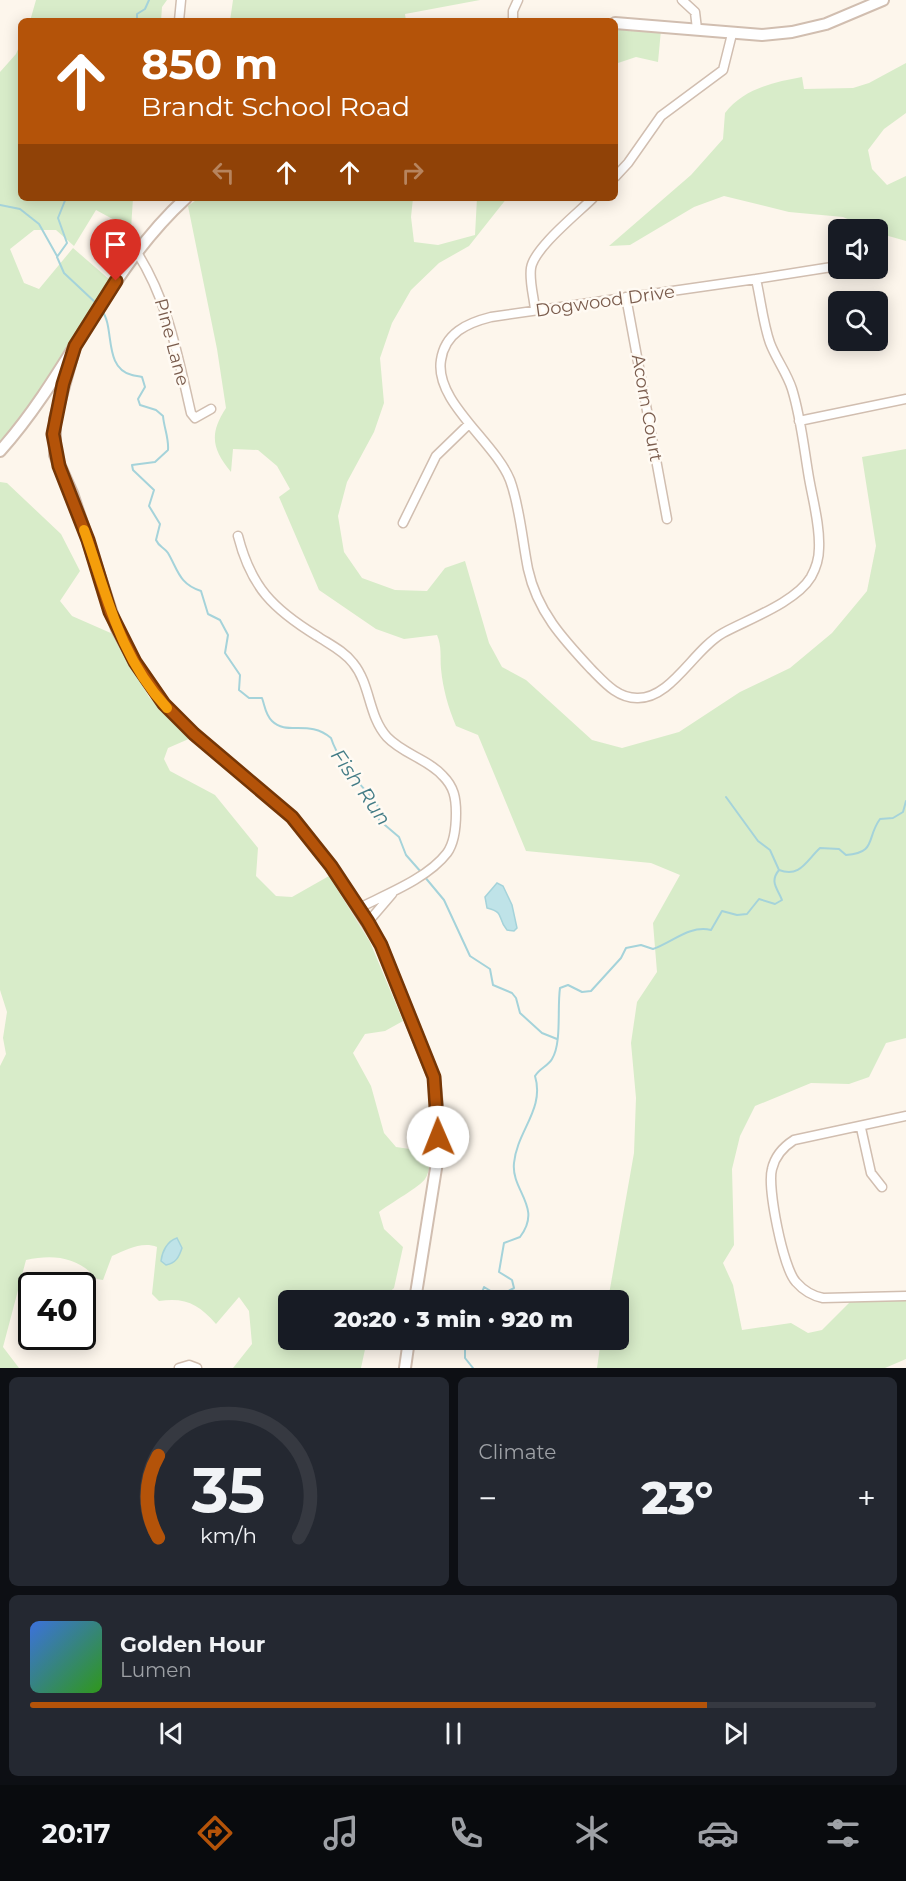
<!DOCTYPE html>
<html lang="en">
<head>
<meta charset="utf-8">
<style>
	body { margin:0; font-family:Montserrat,sans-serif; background:#242831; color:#f1f3f6; height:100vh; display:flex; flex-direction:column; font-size:22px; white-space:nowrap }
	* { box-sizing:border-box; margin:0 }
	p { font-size:20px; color:#9ea1a6 }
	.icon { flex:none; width:33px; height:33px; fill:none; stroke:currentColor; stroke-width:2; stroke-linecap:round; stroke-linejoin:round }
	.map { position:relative; height:1368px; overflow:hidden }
	.panel { display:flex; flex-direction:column; gap:9px; padding:9px; background:#0d0f14; flex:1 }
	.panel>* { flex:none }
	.hud { position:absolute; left:18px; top:18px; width:600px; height:183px; border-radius:9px; box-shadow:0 3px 15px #0003; background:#b45309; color:#fff; overflow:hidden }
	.buttons { position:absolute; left:828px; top:219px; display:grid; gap:12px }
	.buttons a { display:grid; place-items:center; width:60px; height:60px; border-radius:9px; background:#171b24; box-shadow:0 3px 15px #0003; font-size:30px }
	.speed { position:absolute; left:18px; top:1272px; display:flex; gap:12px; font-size:30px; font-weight:700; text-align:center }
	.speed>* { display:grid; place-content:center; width:78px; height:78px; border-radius:50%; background:#171b24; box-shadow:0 3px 15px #0003; line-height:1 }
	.speed .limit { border:3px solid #111; border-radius:9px; background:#fff; color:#111 }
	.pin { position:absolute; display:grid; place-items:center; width:51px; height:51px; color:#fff; margin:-62px -26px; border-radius:50% 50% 50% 0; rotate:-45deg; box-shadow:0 0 6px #0007 }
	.pin .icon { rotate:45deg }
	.me { position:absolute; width:66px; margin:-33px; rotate:359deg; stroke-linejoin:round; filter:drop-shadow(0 0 4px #0008) }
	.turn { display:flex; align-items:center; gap:21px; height:126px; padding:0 24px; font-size:27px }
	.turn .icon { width:78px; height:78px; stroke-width:2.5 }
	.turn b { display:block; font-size:42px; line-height:51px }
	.lanes { display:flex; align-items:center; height:57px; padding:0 24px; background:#0003; justify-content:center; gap:30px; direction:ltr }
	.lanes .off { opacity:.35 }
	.big { font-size:45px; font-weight:800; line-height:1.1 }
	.panel .widget { flex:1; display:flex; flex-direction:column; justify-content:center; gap:9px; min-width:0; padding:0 21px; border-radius:9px; background:#242831 }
	.panel .dial { align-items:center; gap:0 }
	.dial svg { height:156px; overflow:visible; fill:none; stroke:#363941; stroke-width:7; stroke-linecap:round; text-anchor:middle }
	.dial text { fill:#f1f3f6; stroke:none }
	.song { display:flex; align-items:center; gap:18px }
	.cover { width:72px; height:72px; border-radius:9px; background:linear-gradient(135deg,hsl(220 70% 55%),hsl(110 70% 35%)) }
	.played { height:6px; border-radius:3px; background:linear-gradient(90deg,#b45309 80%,#363941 80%) }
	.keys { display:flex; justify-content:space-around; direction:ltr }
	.heat { display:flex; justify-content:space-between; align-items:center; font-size:33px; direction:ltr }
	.panel .tiles { flex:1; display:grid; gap:9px; grid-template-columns:1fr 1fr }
	.widget:last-child { grid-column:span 2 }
	.trip { position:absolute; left:278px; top:1290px; width:351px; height:60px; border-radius:9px; background:#171b24; box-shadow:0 3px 15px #0003; font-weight:800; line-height:60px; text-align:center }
	.dock { display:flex; height:96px; justify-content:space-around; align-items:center; background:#090b0e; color:#9ea1a6 }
	.dock .icon { width:42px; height:42px }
	.dock .current { color:#b45309 }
	.dock b { font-size:27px; color:#f1f3f6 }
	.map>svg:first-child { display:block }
	.green { fill:#d8ecc9 }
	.water { fill:#bfe3e8; stroke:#a5d3da; stroke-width:1.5 }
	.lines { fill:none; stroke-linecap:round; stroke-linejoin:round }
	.stream { stroke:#a5d3da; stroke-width:2 }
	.minor-casing { stroke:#d1beb0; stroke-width:11 }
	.tertiary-casing { stroke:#d1beb0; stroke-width:14 }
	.minor { stroke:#fff; stroke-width:8 }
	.tertiary { stroke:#fff; stroke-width:10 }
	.route-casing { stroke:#753606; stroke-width:15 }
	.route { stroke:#b45309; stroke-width:10 }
	.slow { stroke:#f59e0b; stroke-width:10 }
	.labels { text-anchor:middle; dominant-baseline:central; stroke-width:5; stroke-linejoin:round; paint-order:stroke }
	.street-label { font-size:18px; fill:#7a5c4d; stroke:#fffaf3 }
	.water-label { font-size:20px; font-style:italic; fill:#437c86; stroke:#fffaf3 }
</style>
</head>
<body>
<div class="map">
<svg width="906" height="1368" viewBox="0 0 906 1368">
	<rect width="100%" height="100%" fill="#fdf6ec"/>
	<path class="green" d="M36,0h131l-5,7 -1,14h-131z
		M233,0h247l-75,14 1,7h-176z
		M615,29l46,1 -3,32 -22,-5 -21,7z
		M21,42v156h112l-2,31 -35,-19 -22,36 -18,-16h-22l-24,19 14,34 15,6 34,-41 37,32 -93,144 -17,20v-372l16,-18z
		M906,63v50l-22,16 -16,21 4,19 15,16 19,-9v65l-28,-8v-3l-8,-1 -27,-12 -54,-5 -65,-16 -30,11 -64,38 -21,1 82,-71 32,-36 2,-26c18,-24 49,-31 77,-36l2,12 49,-1 16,-5z
		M199,198h214l-2,19 3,25 24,3 37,-10 2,-37h30l-38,48 -30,17 -28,27 -19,33 -12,35 4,45 -10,29 -27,50 -9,34 6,36 18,26 33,12 32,1 18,-23 20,-7 24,82 13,24 24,13 66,60 30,8 57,-16 61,-40 50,-24 42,-35 35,-42 9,-45 -14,-89 44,-8v589l-20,5 -17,34 -20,7 -38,-1 -56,23 -15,30 -8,33 2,76 -11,18 10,22 9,45 49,-7 17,10 14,-3 28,-28 56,-2v59l-21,9h-288l4,-28h17v-40h-10l26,-147 2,-55 -5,-55 6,-41 20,-30 -4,-49 27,-48 -29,-12 -125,-12 -48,-116 -22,-9c-8,-19 -13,-37 -15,-57 -1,-13 1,-22 -4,-34l-33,4 -28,-10 -57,-39 -40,-93 11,-8 -13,-23 -19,-16 -25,-1 -2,23c-19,-23 -22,-38 -5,-64l-9,-59 -29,-143z
		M0,482l7,1 54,51 19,37 -20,30 12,15 41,18 36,63 42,41 -23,10 -4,11 6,12 45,24 43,53 -2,28 20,20 16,1 37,-21 41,66 33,79 -18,10 -20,3 -12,19 18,33 13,47 12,14 35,5c-1,8 -1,20 -6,27 -3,6 -37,26 -46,33l5,17 19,18 -9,41 -13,12h-93v40h79l-6,28h-128l19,-24 -3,-33 -10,-14 -23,27c-17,-20 -31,-27 -57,-23l-7,-7 5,-47c-15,-6 -31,3 -45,9l-9,24 -6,-1c-19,-22 -43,-25 -71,-19l-23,87 16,21h-19v-302l6,-12 -3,-16 4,-26 -7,-22z"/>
	<path class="water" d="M497,883l6,3 9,19 5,23 -3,3 -7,-1c-11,-13 -1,-17 -20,-22l-2,-11z
		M177,1238l5,10c-3,9 -6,15 -16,17l-5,-4c1,-9 6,-20 16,-23z"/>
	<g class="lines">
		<path class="stream" d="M137,21v-7l8,-5 4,-9
			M66,198l-8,20 9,25 -10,14 7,16 33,31
			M0,205l20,4 19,15 18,32
			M102,311c13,16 1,57 30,64 3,1 7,1 10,2l3,10 -7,12 2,6 16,5 7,6c1,12 6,22 5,34l-13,12 -23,3 1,5 21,20 -5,16 11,18 -4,16c3,7 8,7 12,13 10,17 11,31 33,38l7,23 12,6 8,15 -3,18 15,22 -1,15 10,8h13c3,8 3,16 10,23 15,15 37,-2 59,17 7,22 29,48 46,64l2,18 20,17 7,18 15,17
			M726,797l32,44 12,9 9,20
			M424,876l20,24 26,56 20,13 3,16 19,8 4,5 4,15 22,20 15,6
			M479,1300l5,-13 15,9 15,-8 -2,-8 -13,-8 5,-29 16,-6c23,-30 -9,-46 -6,-74 3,-32 31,-54 21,-87 5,-8 13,-10 17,-17 10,-16 5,-51 8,-71l8,-3 14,7 9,-1 30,-33 5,-10 15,-3 12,4c20,-7 36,-24 58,-19l11,-19 15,4 10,-1 12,-15 16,5 7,-4c-4,-11 -13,-18 -3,-30 21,8 27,-9 41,-22l19,1 7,6c31,-2 20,-17 34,-36l13,-1 10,-6 3,-11
			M465,1340v18l8,10"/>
		<g class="minor-casing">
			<path id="minor" d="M682,0l13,12 2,17
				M179,21l2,-21
				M513,21v-10l5,-11
				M615,177l13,-14 33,-47 62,-46 9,-36
				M136,251c32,49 42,106 55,162l4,5 16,-9
				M756,279c5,22 7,44 14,64 6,16 17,30 22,46 9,29 12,60 17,89 4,23 11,47 10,70 0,10 -3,20 -8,29 -15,25 -62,42 -88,56 -30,17 -52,66 -86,65 -20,0 -33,-16 -46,-29 -28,-30 -54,-58 -63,-100 -6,-30 -8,-62 -18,-89 -15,-38 -76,-79 -69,-120 4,-27 26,-37 50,-43z
				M756,279l82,-13
				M626,297l41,222
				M535,310c-1,-13 -6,-29 -4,-42 3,-20 47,-55 62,-70
				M799,421l107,-22
				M403,523l33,-67 33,-32
				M238,536c13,51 35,73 79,100 12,8 27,15 36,27 18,22 15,53 34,74 16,17 41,22 56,39 11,11 13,22 13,37 0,13 -1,29 -9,40 -19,25 -60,41 -88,55
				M368,922l24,-28
				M906,1116l-112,24c-11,7 -19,16 -22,29 -5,18 11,99 24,113 7,8 17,14 27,16l83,-2
				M861,1128l10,45 11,14
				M179,1368l10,-3 8,3"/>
		</g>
		<g class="tertiary-casing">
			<path id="tertiary" d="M615,23l147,12 30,-3 34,-8 57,-24
				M75,346l-20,73v36l17,38 45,136 18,33 29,42 30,30 98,83 39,49 50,79 53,133 4,36 -1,48 -22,138
				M0,451c70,-78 107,-181 186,-253
				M405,1368l4,-28"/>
		</g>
		<use href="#minor" class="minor"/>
		<use href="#tertiary" class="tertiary"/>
	</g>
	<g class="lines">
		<g class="route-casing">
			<path id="route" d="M116,281l-41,65 -12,38 -10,50 6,32 29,74 22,72 25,50 29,42 30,30 98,83 39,49 37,56 13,23 53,132 4,60"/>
		</g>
		<use href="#route" class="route"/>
		<path class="slow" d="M84,530c23,64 34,125 83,178"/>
	</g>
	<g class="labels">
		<g class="street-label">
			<text transform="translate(605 301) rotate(-8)">Dogwood Drive</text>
			<text transform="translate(172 342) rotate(75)">Pine Lane</text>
			<text transform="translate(647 408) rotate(80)">Acorn Court</text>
		</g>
		<g class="water-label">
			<text transform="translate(361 787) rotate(55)">Fish Run</text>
		</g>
	</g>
</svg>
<div class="buttons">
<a><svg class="icon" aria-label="sound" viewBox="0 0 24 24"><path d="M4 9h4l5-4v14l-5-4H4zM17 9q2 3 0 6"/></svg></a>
<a><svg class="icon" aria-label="search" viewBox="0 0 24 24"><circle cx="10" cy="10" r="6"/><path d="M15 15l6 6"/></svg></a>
</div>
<div class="speed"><div class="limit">40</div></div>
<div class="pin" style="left:116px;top:281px;background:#d93025"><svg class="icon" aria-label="arrive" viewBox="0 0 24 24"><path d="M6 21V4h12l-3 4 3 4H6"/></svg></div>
<svg class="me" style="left:438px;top:1137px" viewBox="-20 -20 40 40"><circle r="19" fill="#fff"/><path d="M0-13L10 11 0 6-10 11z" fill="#b45309"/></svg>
<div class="trip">20:20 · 3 min · 920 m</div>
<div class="hud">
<div class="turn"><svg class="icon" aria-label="ahead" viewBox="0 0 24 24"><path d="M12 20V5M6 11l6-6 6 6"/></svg><div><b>850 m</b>Brandt School Road</div></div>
<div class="lanes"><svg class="icon off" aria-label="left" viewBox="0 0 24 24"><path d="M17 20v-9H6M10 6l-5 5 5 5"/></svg><svg class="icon" aria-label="ahead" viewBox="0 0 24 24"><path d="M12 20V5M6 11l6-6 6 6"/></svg><svg class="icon" aria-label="ahead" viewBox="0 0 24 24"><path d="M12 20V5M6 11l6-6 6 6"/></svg><svg class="icon off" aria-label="right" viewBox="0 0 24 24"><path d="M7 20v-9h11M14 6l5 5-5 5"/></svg></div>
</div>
</div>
<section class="panel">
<div class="tiles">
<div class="widget dial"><svg viewBox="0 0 100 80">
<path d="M14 69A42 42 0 1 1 86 69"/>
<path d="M14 69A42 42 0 0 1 14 27" stroke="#b45309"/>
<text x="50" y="56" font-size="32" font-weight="700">35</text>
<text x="50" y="72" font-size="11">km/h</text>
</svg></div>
<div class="widget"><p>Climate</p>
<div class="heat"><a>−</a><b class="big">23°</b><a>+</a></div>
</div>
<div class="widget">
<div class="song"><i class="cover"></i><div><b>Golden Hour</b><p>Lumen</p></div></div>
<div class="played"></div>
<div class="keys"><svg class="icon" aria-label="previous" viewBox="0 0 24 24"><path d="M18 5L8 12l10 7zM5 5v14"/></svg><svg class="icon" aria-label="pause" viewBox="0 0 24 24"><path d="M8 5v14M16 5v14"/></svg><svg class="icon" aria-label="next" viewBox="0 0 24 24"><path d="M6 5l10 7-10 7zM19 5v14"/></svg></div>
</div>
</div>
</section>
<nav class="dock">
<b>20:17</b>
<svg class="icon current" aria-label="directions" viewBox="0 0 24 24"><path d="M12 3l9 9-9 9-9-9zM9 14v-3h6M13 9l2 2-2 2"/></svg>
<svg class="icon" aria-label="music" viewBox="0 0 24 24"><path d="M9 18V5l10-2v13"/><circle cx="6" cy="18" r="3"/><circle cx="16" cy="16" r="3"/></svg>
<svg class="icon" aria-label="phone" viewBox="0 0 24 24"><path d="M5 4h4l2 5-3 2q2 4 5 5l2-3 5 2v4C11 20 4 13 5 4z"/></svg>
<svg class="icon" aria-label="climate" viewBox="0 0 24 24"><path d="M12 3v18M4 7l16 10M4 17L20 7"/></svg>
<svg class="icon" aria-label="car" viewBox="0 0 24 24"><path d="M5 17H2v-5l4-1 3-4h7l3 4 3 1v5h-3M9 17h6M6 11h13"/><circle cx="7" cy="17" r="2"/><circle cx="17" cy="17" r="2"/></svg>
<svg class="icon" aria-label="filters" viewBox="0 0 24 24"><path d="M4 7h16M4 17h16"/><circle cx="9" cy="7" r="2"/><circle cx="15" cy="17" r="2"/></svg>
</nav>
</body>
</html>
